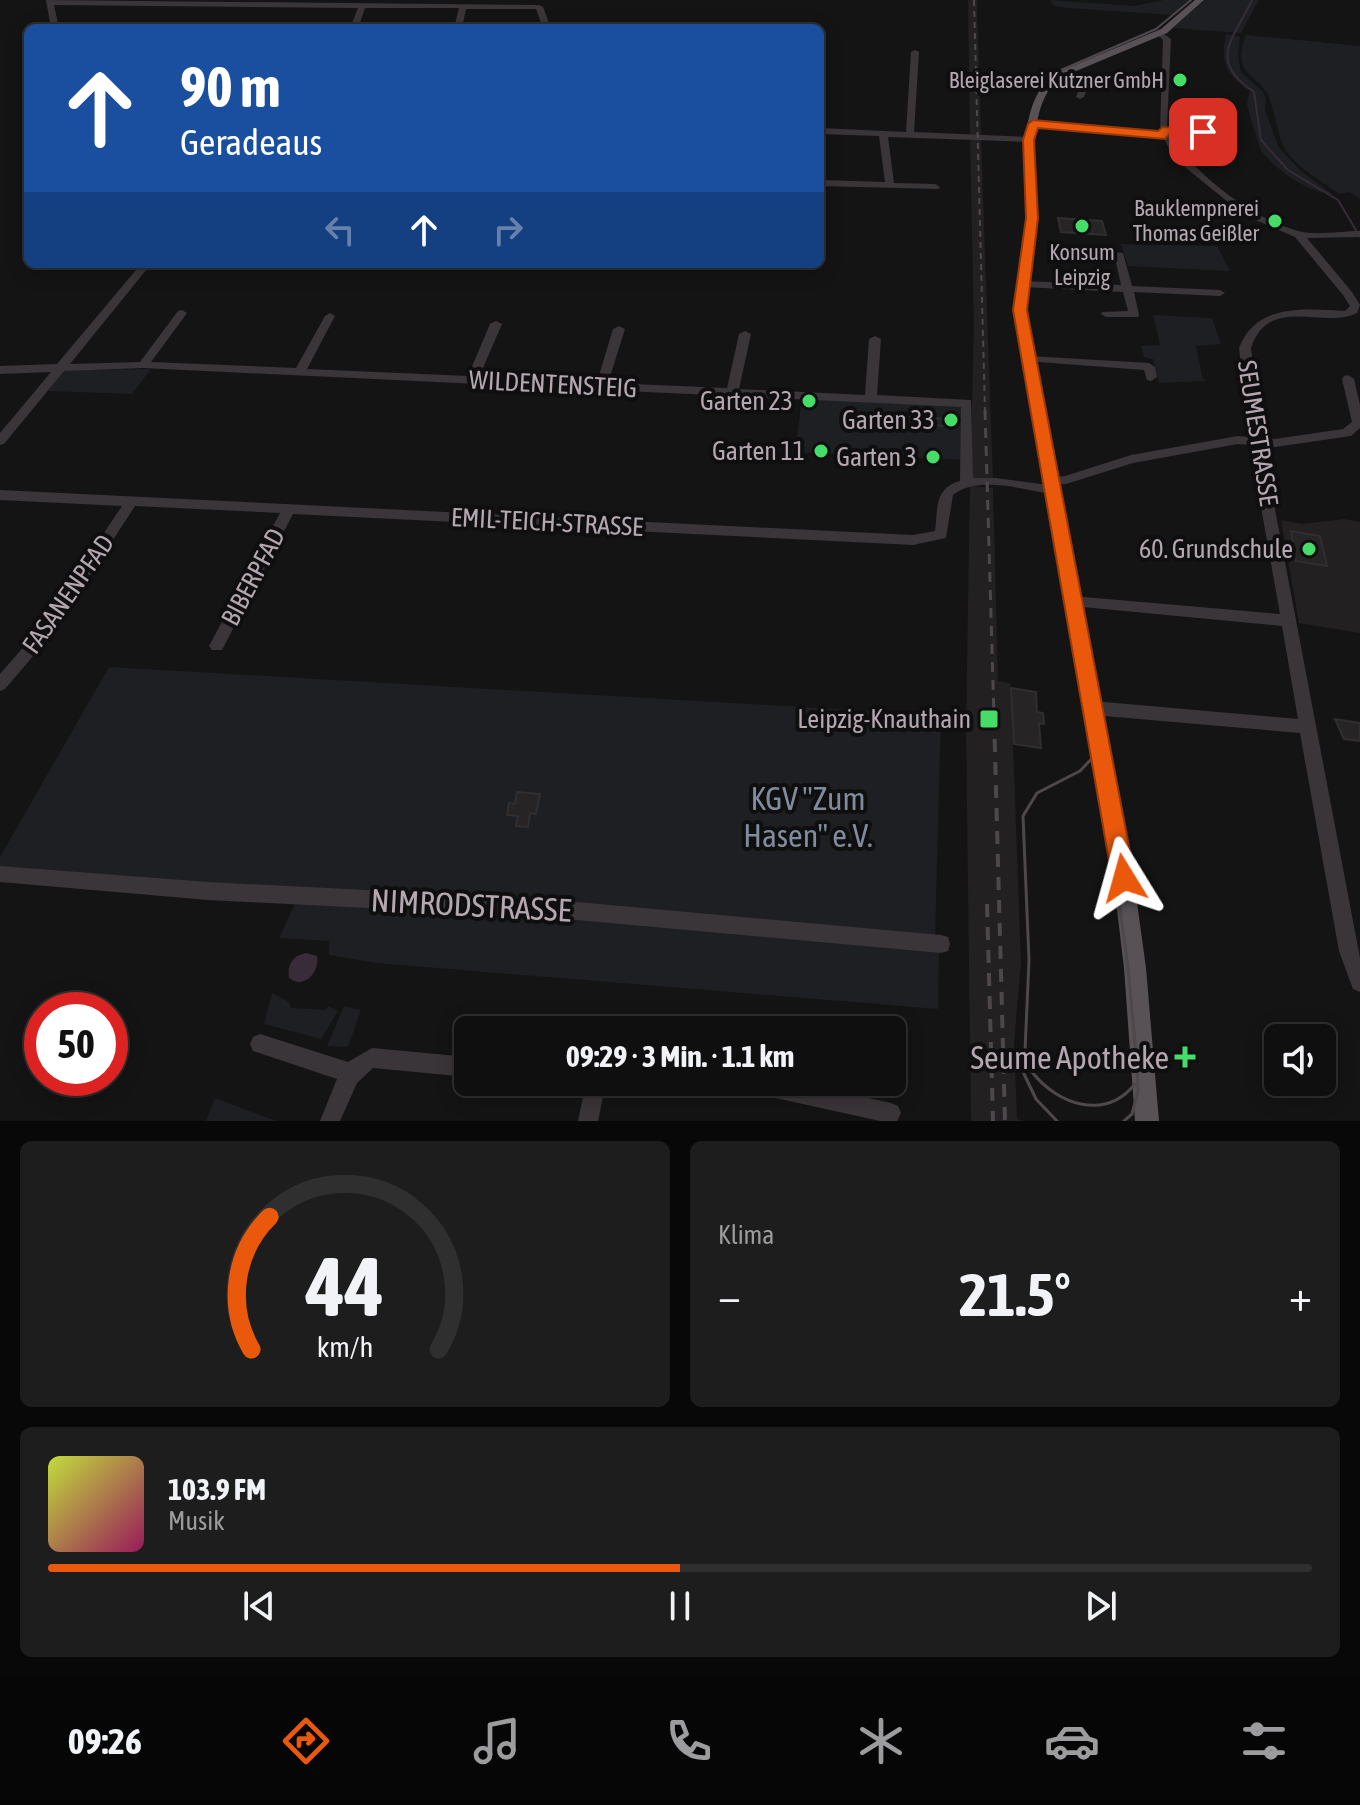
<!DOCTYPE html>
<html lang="de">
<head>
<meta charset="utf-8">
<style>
	body { margin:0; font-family:"Asap Condensed",sans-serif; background:#1e1d1d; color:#f1f3f6; height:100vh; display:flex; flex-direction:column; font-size:30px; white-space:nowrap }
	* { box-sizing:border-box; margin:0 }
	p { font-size:26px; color:#9c9c9e }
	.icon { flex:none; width:44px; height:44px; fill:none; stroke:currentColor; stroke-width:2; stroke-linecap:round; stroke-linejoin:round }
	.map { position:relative; height:1121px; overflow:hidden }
	.panel { display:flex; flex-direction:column; gap:20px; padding:20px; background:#090808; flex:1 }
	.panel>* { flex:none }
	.banner { position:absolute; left:24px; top:24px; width:800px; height:244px; border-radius:12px; box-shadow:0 4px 20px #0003,0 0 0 2px #302f2f; background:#1a4fa0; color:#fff; overflow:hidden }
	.tools { position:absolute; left:1264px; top:1024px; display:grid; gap:16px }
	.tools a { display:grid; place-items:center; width:72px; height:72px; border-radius:12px; background:#100f0f; box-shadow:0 4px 20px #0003,0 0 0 2px #302f2f; font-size:40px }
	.speed { position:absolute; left:24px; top:992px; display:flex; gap:16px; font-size:40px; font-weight:700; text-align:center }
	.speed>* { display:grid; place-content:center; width:104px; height:104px; border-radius:50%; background:#100f0f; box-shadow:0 4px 20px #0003,0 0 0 2px #302f2f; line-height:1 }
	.speed .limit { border:12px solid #d22; background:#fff; color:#111 }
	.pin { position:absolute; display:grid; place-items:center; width:68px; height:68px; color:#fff; margin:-34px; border-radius:16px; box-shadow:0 4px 12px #0006 }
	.me { position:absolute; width:88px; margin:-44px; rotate:352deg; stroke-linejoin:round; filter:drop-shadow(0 0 6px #0008) }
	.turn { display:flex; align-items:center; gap:28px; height:168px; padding:0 24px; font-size:36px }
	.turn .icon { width:104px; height:104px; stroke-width:2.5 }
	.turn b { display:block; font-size:56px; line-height:68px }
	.lanes { display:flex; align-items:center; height:76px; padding:0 24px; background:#0003; justify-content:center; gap:40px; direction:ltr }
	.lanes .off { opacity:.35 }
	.big { font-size:60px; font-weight:700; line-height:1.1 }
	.panel .widget { flex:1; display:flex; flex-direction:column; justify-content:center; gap:12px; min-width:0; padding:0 28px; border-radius:12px; background:#1e1d1d }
	.panel .dial { align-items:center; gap:0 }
	.dial svg { height:208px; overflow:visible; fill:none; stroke:#302f2f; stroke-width:7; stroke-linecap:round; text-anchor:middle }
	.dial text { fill:#f1f3f6; stroke:none }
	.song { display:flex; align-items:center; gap:24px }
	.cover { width:96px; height:96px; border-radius:12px; background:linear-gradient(135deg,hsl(70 70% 55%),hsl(330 70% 35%)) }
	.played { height:8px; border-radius:4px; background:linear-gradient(90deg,#ea580c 50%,#302f2f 50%) }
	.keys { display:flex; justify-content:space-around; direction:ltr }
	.heat { display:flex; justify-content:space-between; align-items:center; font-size:44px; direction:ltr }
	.panel .tiles { flex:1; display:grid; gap:20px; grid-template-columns:1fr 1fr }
	.widget:last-child { grid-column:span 2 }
	.trip { position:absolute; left:454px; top:1016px; width:452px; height:80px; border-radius:12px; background:#100f0f; box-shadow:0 4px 20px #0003,0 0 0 2px #302f2f; font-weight:700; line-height:80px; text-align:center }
	.dock { display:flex; height:128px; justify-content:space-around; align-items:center; background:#060606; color:#9c9c9e }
	.dock .icon { width:56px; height:56px }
	.dock .on { color:#ea580c }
	.dock b { font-size:36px; color:#f1f3f6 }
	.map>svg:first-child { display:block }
	.built { fill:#222021 }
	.green { fill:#1d1f22 }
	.water { fill:#372c37 }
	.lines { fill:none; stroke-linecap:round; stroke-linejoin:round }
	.stream { stroke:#372c37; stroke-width:2 }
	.building { fill:#262425; stroke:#312e2f; stroke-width:2 }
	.minor { fill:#3a3538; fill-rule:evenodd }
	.major { fill:#585256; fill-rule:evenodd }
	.tram-far1 { stroke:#4e484d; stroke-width:2 }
	.tram { stroke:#4e484d; stroke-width:3 }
	.rail-far2 { stroke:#4e484d; stroke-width:2; stroke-dasharray:6 5; stroke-linecap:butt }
	.rail-far1 { stroke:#4e484d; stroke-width:3; stroke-dasharray:10 8; stroke-linecap:butt }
	.rail { stroke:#4e484d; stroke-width:4; stroke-dasharray:13 10; stroke-linecap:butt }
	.route { fill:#ea580c; stroke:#983908; stroke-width:2 }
	.poi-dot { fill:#45dc67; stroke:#100f0f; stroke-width:3 }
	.labels { text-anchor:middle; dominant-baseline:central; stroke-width:8; stroke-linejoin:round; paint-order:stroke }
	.far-poi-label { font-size:22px; fill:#b4a7b1; stroke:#100f0f; text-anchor:end }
	.street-label { font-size:26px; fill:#b4a7b1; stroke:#100f0f }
	.poi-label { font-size:26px; fill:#b4a7b1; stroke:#100f0f; text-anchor:end }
	.near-park-label { font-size:32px; fill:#808b9d; stroke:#100f0f }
	.near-street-label { font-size:32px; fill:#b4a7b1; stroke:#100f0f }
	.near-poi-label { font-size:32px; fill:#b4a7b1; stroke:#100f0f; text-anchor:end }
</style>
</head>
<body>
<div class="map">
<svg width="1360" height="1121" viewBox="0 0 1360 1121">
	<rect width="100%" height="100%" fill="#151414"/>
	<path class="built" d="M968,0h9l4,136h-11z
		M970,139h11l12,342 -23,-3 4,-150z
		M970,486l23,2 5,193 12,2 1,5 10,275 -7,80 3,76 7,2h-53l-5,-393z
		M1344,519l16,3v111l-61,-10 -18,-103 21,4z"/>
	<path class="green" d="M1050,0l84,6 30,-6h25l-17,15 -104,-7 -14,-2z
		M1205,0h54l-18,33 -68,-5z
		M1226,34l14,3 -2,19 3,16 22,20 3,7 -1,11 14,38 22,23 31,23c-24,-1 -54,-23 -70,-42 -2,-2 -15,-45 -15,-48 0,-5 2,-9 3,-13 -24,-16 -30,-29 -24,-57z
		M1246,35l114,11v153l-11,-7 -10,2c-19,-15 -50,-29 -58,-54 -4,-11 -9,-39 -14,-47 -16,-22 -35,-21 -21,-58z
		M1121,244l96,2 13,25 -102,-5z
		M1153,315l59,3 9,26 -25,2 6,30 4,5 -47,2 -6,-24 -9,-2 -3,-11 19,-1z
		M151,369l-19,25 -84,-3 14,-21z
		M802,398l161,7 1,55 -169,-8z
		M109,667l832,48 -6,222 -935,-69v-11z
		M296,902l310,18 333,29 -1,60 -561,-46 -48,-8v-14l-50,-3z
		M272,993l17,9 2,6 35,2 2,-4 10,5 -17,28 -57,-15z
		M344,1006l17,4 -13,37 -21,-1z
		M215,1098l61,23h-70z"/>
	<path class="water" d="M306,953l11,3c3,16 -13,34 -28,22 -2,-13 3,-22 17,-25z"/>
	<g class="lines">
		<path class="stream" d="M1252,0c-19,40 -45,60 2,92l7,48 27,30 50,30 22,37"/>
	</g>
	<path class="building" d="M1058,218l44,3 4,14 -45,-3z
		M845,413l99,6v7l-98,-5z
		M1291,531l29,5 7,30 -31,-5z
		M1011,688l25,4 1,20 6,1 1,11 -5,-1 2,25 -27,-4z
		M1335,719l25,4v18l-16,-2z
		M517,792l23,2 -4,20 -6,-1 -2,14 -12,-1 2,-10 -11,-1 2,-12 6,1z"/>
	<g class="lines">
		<path class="minor" d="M46,0l493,5 4,2 8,21h-8l-7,-19h-70l-4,19h-8l5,-20h-94l-7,20h-8l8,-20 -304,-3 5,23h-8z
			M1160,31l11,8 -4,89 47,4 10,20 -9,6 -21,-6 -13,-1c30,34 72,67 117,80 16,5 45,0 62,0v6l-53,1 45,54 8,13 -3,8c-33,17 -88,-19 -106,35l11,90 13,1 68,-10 9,-7 -10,-43 2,-3 4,-1 6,4 6,26v23l-9,8 -76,11 -12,-1 97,512v34l-7,-3 -14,-38 -39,-218 -207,-18 -6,-2 -2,-5 2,-5 6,-2 205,18 -16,-93 -210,-20 -5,-1 -2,-4 2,-4 5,-1 208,18 -30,-169 -12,-1 -105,19 -67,21 -15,1 8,5 -7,4c-29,-4 -73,-19 -99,1l-7,43 -33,7 -620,-31 -71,136h-10l-3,-4 71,-133 -145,-7 -84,129 -46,54 -5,2v-17l41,-47 81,-121 -122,-6v-10l913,45 22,-4c3,-22 -1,-43 25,-50l1,-74 -818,-39 -79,3 -60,73 -4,1v-12l51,-61 -51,2v-8l57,-2 84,-100h10l-81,100 70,-2 38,-51 4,-1 5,3 -36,49 145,6 29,-52 5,-3 5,3 -28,53 161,7 22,-52 6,-3 6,3 -23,53 118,5 16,-53 6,-3 6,3 -17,54 119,5 12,-54 6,-3 6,3 -12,55 126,6 4,-56 6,-3 6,3 -4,56 94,5 2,78h23l53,7 -6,-4 2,-3 20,-2 66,-21 107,-19 11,1 -10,-89c17,-45 66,-39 106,-37l5,-5 -7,-11 -48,-58 -51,-22 -58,-47 -16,-18 -7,-13 -130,-10 -4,-3 4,-3 127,11 3,-92 -7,-7zM1169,133l39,3 7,15 -20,-5 -19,-1z
			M915,50l4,2 -5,80 115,5 4,3 -1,2 -144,-5 6,46 41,1 5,3 -2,2 -118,-3v-6l65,2 -6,-46 -59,-2v-6l86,4 5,-80z
			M1051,75l32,8 13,-7 7,2 -15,9 -4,10 -4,2 -4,-2 4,-10 -29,-8z
			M1100,250l23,3 9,33 88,4 5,3 -5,3 -86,-4 5,23 -1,2h-32l-5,-3 1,-2 26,-1 -5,-19 -100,-5 -5,-3 5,-3 98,4 -6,-27 -19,-3 -1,-2z
			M1029,356l120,7 6,4 2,10 -6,4 -4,-1 -3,-10 -119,-9v-4z
			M0,866l208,16 336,17 397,36 7,2 2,7 -2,7 -7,2 -397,-36 -336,-17 -208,-18z
			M260,1034l88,28 24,-14 96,9v20l-95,-9 -16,15 -17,38h-20l17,-42 -84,-28 -3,-7 3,-7z
			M586,1082h20l-8,39h-20z
			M643,1082h153l95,21 7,3 3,7 -4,8h-17l-109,-24 -40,1 -78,-6 -7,-3z"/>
		<path class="major" d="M1195,0h9l-37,33 -110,46c-36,40 -16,101 -20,150 -2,27 -8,54 -11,81l105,549 15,109 13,153h-24l-11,-153 -13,-109 -97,-549c3,-29 10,-57 12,-86 3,-51 -13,-108 25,-149l110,-46z"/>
		<path class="tram-far1" d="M1045,85l9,-12 102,-44 35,-29"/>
		<path class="tram" d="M1098,733v19l30,215 9,98 1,26 -6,23 -8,7
			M1032,1072c26,33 73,49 103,12
			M1057,1121l-21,-22 -12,-25 5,-114 -6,-144 14,-23 43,-22 18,-19"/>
		<path class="rail-far2" d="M974,0l11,412"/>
		<path class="rail-far1" d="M985,410l9,308"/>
		<path class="rail" d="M994,716l11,405
			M987,904l6,217"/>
	</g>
	<path class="route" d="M1033,120l125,11 5,-4 40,2 6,3 -6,3 -33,-1 -5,5 -127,-11 -4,12 4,78 -11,92 108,568 -3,8 -8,3 -9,-3 -3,-8 -99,-568 13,-92 -3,-78 5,-16z"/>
	<g class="poi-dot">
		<circle cx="1180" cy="80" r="8"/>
		<circle cx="1275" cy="221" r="8"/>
		<circle cx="1082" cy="226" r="8"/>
		<circle cx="809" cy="401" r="8"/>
		<circle cx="951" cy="420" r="8"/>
		<circle cx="821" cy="451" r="8"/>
		<circle cx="933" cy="457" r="8"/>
		<circle cx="1309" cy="549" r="8"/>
		<rect x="979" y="709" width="20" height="20" rx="4"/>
		<path d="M1181 1045h8v8h8v8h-8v8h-8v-8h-8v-8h8z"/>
	</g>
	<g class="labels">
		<g class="far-poi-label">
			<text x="1164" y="80">Bleiglaserei Kutzner GmbH</text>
			<text x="1259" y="208">Bauklempnerei<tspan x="1259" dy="25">Thomas Geißler</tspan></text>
			<text x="1082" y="252" text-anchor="middle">Konsum<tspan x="1082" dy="25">Leipzig</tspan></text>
		</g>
		<g class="street-label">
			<text transform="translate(553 384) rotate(3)">WILDENTENSTEIG</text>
			<text transform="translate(1258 433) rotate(81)">SEUMESTRASSE</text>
			<text transform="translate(547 522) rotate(3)">EMIL-TEICH-STRASSE</text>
			<text transform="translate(253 577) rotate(-62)">BIBERPFAD</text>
			<text transform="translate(68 594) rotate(-55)">FASANENPFAD</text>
		</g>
		<g class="poi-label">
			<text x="793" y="401">Garten 23</text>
			<text x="935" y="420">Garten 33</text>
			<text x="805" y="451">Garten 11</text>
			<text x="917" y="457">Garten 3</text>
			<text x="1293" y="549">60. Grundschule</text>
			<text x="971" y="719">Leipzig-Knauthain</text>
		</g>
		<g class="near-park-label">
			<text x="808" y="798">KGV "Zum<tspan x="808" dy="37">Hasen" e.V.</tspan></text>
		</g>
		<g class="near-street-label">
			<text transform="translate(471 905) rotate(3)">NIMRODSTRASSE</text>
		</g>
		<g class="near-poi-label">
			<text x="1169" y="1057">Seume Apotheke</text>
		</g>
	</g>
</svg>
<div class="tools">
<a><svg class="icon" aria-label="sound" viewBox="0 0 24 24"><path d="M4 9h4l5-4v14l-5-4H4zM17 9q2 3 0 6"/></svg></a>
</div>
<div class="speed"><div class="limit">50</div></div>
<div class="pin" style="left:1203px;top:132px;background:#d93025"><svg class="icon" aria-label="arrive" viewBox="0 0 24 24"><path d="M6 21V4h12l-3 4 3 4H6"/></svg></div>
<svg class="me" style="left:1124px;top:878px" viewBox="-20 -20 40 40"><path d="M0-17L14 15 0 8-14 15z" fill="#ea580c" stroke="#fff" stroke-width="4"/></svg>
<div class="trip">09:29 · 3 Min. · 1.1 km</div>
<div class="banner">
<div class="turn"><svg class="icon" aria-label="ahead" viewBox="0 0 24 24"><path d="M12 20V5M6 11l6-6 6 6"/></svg><div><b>90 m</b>Geradeaus</div></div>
<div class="lanes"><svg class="icon off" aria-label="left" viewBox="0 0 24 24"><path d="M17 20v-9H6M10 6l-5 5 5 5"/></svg><svg class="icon" aria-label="ahead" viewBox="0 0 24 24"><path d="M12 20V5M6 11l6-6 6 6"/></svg><svg class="icon off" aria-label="right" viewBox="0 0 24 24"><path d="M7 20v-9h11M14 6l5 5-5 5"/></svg></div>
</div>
</div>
<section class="panel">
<div class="tiles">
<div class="widget dial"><svg viewBox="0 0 100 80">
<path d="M14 69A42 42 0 1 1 86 69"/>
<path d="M14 69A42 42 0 0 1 21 18" stroke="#ea580c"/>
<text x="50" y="56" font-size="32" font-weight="700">44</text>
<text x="50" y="72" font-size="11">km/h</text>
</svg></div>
<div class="widget"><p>Klima</p>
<div class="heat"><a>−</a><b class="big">21.5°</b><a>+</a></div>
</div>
<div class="widget">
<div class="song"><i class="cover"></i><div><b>103.9 FM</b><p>Musik</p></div></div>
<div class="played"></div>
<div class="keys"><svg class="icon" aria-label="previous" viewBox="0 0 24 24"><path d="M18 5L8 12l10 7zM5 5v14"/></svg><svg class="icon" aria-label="pause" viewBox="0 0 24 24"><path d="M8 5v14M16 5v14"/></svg><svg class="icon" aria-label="next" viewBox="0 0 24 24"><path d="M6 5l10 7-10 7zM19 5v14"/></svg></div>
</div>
</div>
</section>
<nav class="dock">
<b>09:26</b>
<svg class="icon on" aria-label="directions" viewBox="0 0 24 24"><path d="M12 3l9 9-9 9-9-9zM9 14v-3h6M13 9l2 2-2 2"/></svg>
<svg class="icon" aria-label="music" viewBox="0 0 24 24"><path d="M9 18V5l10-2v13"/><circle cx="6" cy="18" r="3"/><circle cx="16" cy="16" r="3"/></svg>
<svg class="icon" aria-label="phone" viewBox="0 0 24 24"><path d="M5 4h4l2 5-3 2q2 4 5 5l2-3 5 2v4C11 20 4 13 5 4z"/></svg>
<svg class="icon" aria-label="climate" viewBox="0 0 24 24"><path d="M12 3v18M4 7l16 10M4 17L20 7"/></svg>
<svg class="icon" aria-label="car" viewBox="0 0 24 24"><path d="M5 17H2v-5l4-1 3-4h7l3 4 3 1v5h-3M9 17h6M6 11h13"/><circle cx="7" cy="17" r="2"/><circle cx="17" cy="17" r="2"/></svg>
<svg class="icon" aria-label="filters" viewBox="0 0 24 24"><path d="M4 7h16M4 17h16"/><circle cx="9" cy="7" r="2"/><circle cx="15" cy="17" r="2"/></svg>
</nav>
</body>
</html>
